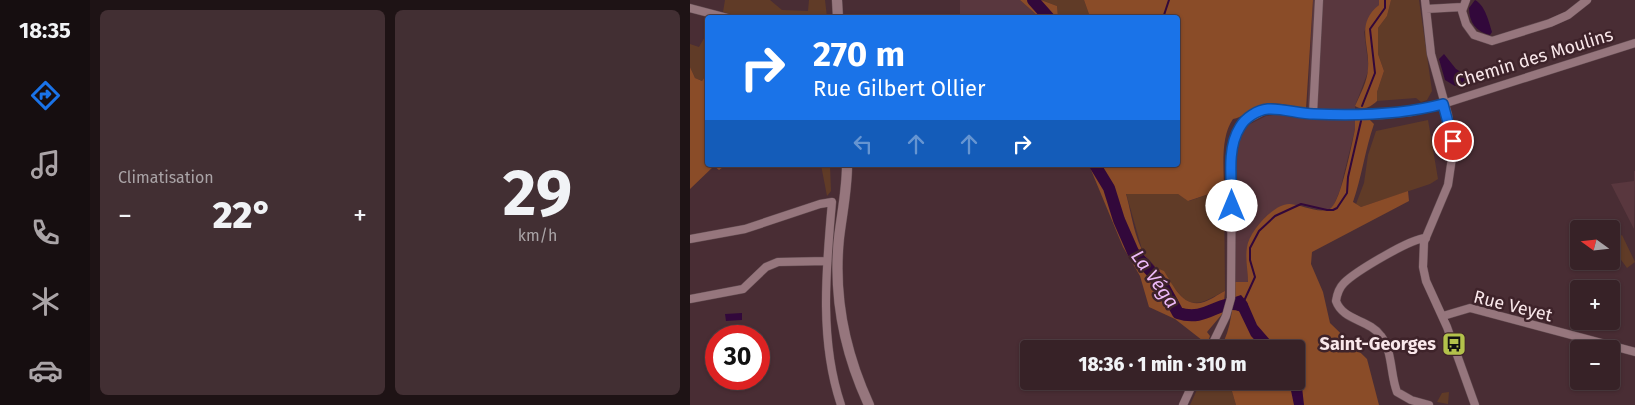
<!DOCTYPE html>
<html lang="fr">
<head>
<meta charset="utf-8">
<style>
	body { margin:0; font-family:"Fira Sans",sans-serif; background:#422f33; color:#f1f3f6; height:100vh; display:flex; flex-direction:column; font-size:19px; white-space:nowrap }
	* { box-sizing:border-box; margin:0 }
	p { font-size:16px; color:#aaa4a7 }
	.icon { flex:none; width:28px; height:28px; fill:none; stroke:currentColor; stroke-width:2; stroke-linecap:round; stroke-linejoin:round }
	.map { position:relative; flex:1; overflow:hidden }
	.details { display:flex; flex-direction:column; gap:10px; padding:10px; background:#1e1315; width:600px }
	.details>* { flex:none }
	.hud { position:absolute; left:15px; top:15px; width:475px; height:152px; border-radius:5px; box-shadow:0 1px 4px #0004,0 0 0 1px #513f44; background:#1a73e8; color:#fff; overflow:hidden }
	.needle { width:32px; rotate:285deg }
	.tools { position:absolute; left:880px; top:220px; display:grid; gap:10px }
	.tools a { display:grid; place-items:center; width:50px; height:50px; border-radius:5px; background:#372227; box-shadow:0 1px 4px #0004,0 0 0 1px #513f44; font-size:25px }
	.speed { position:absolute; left:15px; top:325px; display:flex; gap:10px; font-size:25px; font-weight:700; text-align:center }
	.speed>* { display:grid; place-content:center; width:65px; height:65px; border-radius:50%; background:#372227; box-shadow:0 1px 4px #0004,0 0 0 1px #513f44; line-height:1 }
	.speed .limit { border:8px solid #d22; background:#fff; color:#111 }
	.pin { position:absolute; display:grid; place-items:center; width:42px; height:42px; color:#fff; margin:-21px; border:2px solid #fff; border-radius:50%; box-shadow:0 1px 5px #0007 }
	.me { position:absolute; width:55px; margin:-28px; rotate:0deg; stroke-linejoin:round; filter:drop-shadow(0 0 4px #0008) }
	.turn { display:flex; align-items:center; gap:18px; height:105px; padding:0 25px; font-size:22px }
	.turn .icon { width:65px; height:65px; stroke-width:2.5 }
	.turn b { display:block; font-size:35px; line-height:42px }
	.lanes { display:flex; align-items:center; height:48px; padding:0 25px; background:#0003; justify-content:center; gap:25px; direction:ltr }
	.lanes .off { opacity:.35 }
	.big { font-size:38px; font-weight:800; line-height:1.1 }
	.details .card { flex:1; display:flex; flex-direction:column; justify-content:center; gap:8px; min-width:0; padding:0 18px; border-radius:8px; background:#422f33 }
	.details .dial { align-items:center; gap:0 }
	.dial b { font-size:65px; line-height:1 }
	.heat { display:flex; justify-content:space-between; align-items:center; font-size:28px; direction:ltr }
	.details .tiles { flex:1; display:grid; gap:10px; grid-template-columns:repeat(2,1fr) }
	.trip { position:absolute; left:330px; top:340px; width:285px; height:50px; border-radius:5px; background:#372227; box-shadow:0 1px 4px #0004,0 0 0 1px #513f44; font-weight:800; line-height:50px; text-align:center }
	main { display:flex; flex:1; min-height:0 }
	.dock { display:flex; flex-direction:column; width:90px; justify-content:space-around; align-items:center; background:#160e10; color:#aaa4a7 }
	.dock .icon { width:35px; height:35px }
	.dock .current { color:#1a73e8 }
	.dock b { font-size:22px; color:#f1f3f6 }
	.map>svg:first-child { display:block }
	.built { fill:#59373e }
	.green { fill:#603b27 }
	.forest { fill:#8a4c28 }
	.water { fill:#32083b }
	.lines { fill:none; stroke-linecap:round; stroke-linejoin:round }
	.stream { stroke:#32083b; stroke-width:2 }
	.river { stroke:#32083b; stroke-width:12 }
	.minor-casing { stroke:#634c51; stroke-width:9 }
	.secondary-casing { stroke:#634c51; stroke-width:11 }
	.minor { stroke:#96767d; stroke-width:8 }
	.secondary { stroke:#96767d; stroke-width:10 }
	.route-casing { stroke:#114b97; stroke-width:12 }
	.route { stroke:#1a73e8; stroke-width:9 }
	.labels { text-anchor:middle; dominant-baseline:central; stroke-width:5; stroke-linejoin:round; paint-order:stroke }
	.street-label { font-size:18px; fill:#f9e7ea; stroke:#3e232a }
	.poi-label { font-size:18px; font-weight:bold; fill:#f9e7ea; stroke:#3e232a; text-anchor:end }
	.water-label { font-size:19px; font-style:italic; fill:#edbaf9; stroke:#3e232a }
</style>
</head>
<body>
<main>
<nav class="dock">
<b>18:35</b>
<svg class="icon current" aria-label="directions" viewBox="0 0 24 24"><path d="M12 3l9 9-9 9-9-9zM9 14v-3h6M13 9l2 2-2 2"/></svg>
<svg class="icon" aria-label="music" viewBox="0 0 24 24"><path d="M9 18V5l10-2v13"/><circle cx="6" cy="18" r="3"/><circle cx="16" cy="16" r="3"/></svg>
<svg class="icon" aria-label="phone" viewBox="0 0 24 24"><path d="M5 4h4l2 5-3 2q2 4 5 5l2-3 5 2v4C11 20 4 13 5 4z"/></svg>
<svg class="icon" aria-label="climate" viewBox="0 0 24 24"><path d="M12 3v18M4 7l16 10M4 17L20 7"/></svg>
<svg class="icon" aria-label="car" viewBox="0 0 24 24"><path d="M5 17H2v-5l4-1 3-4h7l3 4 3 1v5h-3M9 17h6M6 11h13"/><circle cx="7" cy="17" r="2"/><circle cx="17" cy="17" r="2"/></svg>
</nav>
<section class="details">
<div class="tiles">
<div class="card"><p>Climatisation</p>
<div class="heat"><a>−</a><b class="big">22°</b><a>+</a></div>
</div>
<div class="card dial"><b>29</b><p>km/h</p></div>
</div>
</section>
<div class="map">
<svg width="945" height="405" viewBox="0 0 945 405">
	<rect width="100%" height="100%" fill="#492d34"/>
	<path class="built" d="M270,0h60l19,17h-79z
		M623,0h66v5l-15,27 5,37 -14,37v23l-15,61 -7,17 -8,4 -25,-6 -53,41 1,36h-14l-1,-58 4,-71 3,-14 6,-13 20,-10 14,-2 27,5z
		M944,171h1l-1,58 -23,-45 23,-3z"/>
	<path class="green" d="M35,0h45l12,10 26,1 1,-11h16l2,17h-85l-19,-5z
		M351,0h43l6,17h-32l-1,-11z
		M701,0h28l13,91 -5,9 -6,2 -5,-4 -39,3v-9l7,-21 -6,-17v-26l9,-12z
		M17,33v46l-2,-1 -3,3 -7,-3 -5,-11v-23l9,3z
		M738,120l10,59 -8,5 -69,23 -5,-3 8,-21 4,-28 8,-24z
		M131,165h9l1,26 -4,5z
		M534,189l1,102c-15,6 -25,18 -41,8l-41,-46 -17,-60 52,1 11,7z
		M932,235l13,27 -8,6 -16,-22v-4z
		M511,381h28l7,24h-46z
		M759,392l-1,12 -11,-2 5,-9z"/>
	<path class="forest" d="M330,0h21l16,6 1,11h-19z
		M394,0h229l-7,109c-15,-3 -33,-9 -48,-3 -9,4 -16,12 -25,13 -13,18 -9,50 -9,70l-36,12 -10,-7h-52c7,23 10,68 38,77 9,14 19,38 40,31 7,-2 14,-8 21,-11l-2,22 -16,19 3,4 -3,8 -32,-25 -26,-12 -9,-31 -17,-29 -34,-82h89v-147l-88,-1z
		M689,0h12l-4,16 -9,12v26l6,17 -7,21v9c-6,6 -14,10 -22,5 5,-11 13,-26 13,-38 2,-23 -13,-44 11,-63z
		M0,67l5,11 7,3 3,-4 2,2 1,86h18l-7,5 -5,-4 -24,23z
		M677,117l7,7c-9,26 -12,52 -21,78l8,5 47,-16 1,10 -97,51 -1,12 12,28 7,31 37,36 12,46h-143l-7,-24h67v-32h-76c12,-21 13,-44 14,-67h14c0,-11 -3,-24 -1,-35 2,-15 27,-44 43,-43 12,1 31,11 41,4 10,-8 21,-64 24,-79v-11z"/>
	<path class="water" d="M785,0c10,5 14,22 17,32l-2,3c-14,-3 -21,-13 -21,-27z
		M754,54l12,15 14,8v4l-15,5 -10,-6 -6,-21z
		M551,295l6,7 10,23 21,24h-15l-12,-13 -12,-25 -8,-3 4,-11z
		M52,313v7l-16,1 -1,-7z
		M606,367l10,12 -4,8 2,18h-10l-5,-24h7z"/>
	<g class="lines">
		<path class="stream" d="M473,18l6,-18
			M672,106l13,-33 -5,-44 15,-21v-8
			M554,301l11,-24 -5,-17v-12l9,-17 16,-15 26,-12 26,6h6l4,-2 10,-15 1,-16 13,-56"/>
		<path class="river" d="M343,0l16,18
			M405,165l14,23 10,32 14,32 28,30 17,31c30,10 41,-16 64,-7"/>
		<g class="minor-casing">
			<path id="minor" d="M735,0l6,54 17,61 5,36 -5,34 -24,57 -1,25 3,14 21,46 28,78
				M776,0l-4,11 4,13 8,11 18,6 58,-18 18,-8 19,-15
				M0,8l38,10
				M736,9l36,-2
				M623,114l6,-114
				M736,238c-15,0 -71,34 -82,45 -5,5 -7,11 -8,18 7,20 33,18 45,35 12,16 9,38 16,56l14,8 18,5
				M0,239l55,-10 75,-25 12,-2c-6,67 -13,138 9,203
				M0,299l53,-10 23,-22 12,-5 49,-1
				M753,316l27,-8 165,44
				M520,349l16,-33 5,-18 1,-146 7,-24 7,-8 21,-11 46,5 67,1 31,-3 32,-8 192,-61
				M493,405l11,-24"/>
		</g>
		<g class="secondary-casing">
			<path id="secondary" d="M147,0l1,18
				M157,165c0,25 -5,48 -8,73 -6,59 5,113 30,167"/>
		</g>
		<use href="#minor" class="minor"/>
		<use href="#secondary" class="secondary"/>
	</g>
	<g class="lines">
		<g class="route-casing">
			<path id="route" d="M542,206c0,-24 -6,-57 8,-79 5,-9 17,-17 28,-18 15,-1 31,5 46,5 44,2 87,1 129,-10l10,37"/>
		</g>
		<use href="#route" class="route"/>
	</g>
	<defs>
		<g id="bus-square" transform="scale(1.25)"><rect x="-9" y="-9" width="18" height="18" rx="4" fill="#b3c24b" stroke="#3e232a"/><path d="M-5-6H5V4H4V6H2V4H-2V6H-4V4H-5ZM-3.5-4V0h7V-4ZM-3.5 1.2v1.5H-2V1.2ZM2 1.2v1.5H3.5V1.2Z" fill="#111"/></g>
	</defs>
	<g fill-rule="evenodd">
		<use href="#bus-square" x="764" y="344"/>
	</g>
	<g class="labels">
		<g class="street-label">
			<text transform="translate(844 58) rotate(-17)">Chemin des Moulins</text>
			<text transform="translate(823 306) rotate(14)">Rue Veyet</text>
		</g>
		<g class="poi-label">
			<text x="746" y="344">Saint-Georges</text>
		</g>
		<g class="water-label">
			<text transform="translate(465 279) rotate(54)">La Véga</text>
		</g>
	</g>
</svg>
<div class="tools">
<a><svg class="needle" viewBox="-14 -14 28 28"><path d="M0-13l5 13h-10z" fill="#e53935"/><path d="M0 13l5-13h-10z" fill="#aaa4a7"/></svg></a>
<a>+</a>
<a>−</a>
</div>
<div class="speed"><div class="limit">30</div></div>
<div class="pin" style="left:763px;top:141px;background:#d93025"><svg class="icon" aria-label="arrive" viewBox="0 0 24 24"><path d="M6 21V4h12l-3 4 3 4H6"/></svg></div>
<svg class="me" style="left:542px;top:206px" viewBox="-20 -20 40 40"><circle r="19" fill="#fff"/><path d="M0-13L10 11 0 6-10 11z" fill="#1a73e8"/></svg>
<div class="trip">18:36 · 1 min · 310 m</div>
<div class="hud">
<div class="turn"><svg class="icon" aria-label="right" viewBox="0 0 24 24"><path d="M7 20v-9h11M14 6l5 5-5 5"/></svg><div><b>270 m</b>Rue Gilbert Ollier</div></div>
<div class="lanes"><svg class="icon off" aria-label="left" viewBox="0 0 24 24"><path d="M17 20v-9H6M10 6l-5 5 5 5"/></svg><svg class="icon off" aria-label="ahead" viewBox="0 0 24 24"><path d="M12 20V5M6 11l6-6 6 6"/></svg><svg class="icon off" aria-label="ahead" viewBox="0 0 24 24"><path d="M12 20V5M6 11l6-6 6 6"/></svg><svg class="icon" aria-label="right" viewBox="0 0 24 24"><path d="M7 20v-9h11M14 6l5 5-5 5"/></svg></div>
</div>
</div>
</main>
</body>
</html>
